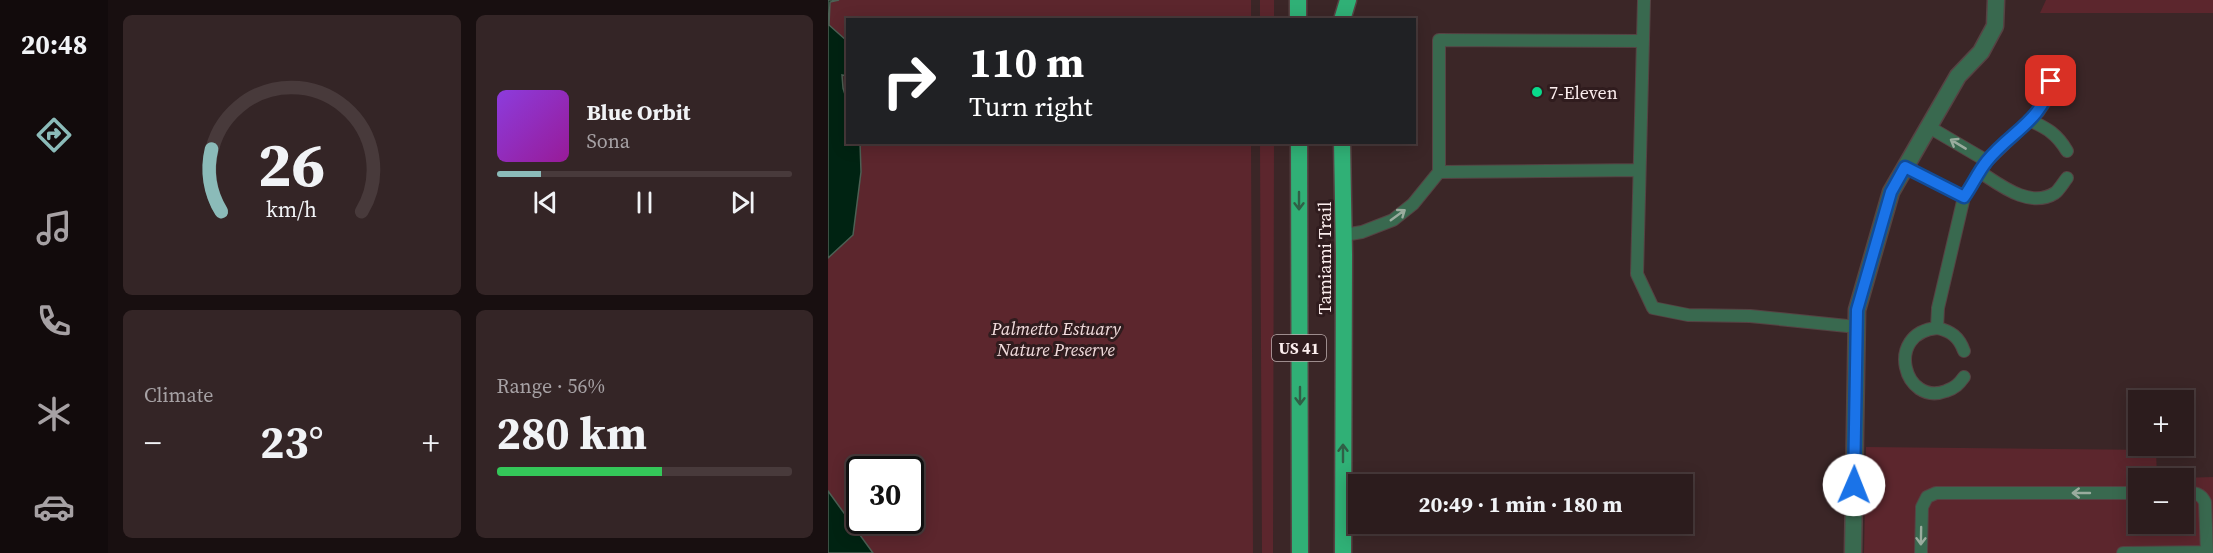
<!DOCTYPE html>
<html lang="en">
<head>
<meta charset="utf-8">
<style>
	body { margin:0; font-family:"Source Serif 4",serif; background:#342526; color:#f1f3f6; height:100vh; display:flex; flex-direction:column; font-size:22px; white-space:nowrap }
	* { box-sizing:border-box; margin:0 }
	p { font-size:20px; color:#a6a1a4 }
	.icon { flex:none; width:33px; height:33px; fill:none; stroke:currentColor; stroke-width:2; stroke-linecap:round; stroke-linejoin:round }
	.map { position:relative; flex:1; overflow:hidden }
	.drawer { display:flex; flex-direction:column; gap:15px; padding:15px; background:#180f10; width:720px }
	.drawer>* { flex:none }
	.guide { position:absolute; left:18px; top:18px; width:570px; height:126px; border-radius:0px; box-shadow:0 3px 15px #0003,0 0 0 2px #483a3b; background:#202124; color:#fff; overflow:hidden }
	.controls { position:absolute; left:1300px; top:390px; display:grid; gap:12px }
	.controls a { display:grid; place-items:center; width:66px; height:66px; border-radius:0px; background:#2c1c1d; box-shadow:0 3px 15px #0003,0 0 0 2px #483a3b; font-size:30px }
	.speed { position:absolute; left:18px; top:456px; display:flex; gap:12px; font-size:30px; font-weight:700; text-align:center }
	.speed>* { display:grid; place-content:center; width:78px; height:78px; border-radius:50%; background:#2c1c1d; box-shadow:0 3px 15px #0003,0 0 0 2px #483a3b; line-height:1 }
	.speed .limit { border:3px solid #111; border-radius:9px; background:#fff; color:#111 }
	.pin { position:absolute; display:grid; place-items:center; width:51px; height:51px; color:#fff; margin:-26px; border-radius:12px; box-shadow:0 3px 9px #0006 }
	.me { position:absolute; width:66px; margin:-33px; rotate:1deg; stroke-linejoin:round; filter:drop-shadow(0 0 4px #0008) }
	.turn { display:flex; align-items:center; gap:21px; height:126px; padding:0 24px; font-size:27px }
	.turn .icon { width:78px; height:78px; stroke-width:2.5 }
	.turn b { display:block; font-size:42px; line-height:51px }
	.big { font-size:45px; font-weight:700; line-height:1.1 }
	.drawer .widget { flex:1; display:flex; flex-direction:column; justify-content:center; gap:9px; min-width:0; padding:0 21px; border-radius:9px; background:#342526 }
	.drawer .dial { align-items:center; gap:0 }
	.dial svg { height:156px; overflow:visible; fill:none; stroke:#483a3b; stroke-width:7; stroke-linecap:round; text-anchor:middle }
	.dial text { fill:#f1f3f6; stroke:none }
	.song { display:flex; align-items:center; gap:18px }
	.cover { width:72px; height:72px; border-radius:9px; background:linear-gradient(135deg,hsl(270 70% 55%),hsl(300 70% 35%)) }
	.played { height:6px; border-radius:3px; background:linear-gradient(90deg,#8bbbb9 15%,#483a3b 15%) }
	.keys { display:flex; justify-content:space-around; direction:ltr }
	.heat { display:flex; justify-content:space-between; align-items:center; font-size:33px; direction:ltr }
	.charge { height:9px; border-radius:4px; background:linear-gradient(90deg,#34c759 56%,#483a3b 0) }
	.drawer .tiles { flex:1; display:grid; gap:15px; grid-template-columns:repeat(2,1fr) }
	.trip { position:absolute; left:520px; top:474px; width:345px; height:60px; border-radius:0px; background:#2c1c1d; box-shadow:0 3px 15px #0003,0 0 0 2px #483a3b; font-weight:700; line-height:60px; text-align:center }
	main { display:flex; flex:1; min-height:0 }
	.menu { display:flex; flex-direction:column; width:108px; justify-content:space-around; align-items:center; background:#120b0c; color:#a6a1a4 }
	.menu .icon { width:42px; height:42px }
	.menu .active { color:#8bbbb9 }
	.menu b { font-size:27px; color:#f1f3f6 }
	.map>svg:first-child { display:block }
	.green { fill:#5c262d; fill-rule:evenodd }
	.water { fill:#002312; stroke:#4c6054; stroke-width:1.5 }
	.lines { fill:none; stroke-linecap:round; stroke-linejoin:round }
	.service-casing { stroke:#564243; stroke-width:14 }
	.minor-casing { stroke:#564243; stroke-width:19 }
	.trunk-casing { stroke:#564243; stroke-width:19 }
	.service { stroke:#39694f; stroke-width:12 }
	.minor { stroke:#39694f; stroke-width:16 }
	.trunk { stroke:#30b076; stroke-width:16 }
	.oneway { stroke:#9aac9e }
	.oneway2 { stroke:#305f46 }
	.route-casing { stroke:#114b97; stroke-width:15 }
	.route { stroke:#1a73e8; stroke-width:10 }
	.poi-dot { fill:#09d98b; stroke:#301c1e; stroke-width:2 }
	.labels { text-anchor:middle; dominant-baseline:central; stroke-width:6; stroke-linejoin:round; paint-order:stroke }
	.shield { fill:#301c1e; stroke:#bfafb0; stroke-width:1.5 }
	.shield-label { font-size:16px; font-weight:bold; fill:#fceeee }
	.poi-label { font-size:18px; fill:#fceeee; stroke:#301c1e; text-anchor:start }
	.street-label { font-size:18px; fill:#fceeee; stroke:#301c1e }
	.park-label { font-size:18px; font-style:italic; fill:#f2dcdd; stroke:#301c1e }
</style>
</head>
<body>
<main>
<nav class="menu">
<b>20:48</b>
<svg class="icon active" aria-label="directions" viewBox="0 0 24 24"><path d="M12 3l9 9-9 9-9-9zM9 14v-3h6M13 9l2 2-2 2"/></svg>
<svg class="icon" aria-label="music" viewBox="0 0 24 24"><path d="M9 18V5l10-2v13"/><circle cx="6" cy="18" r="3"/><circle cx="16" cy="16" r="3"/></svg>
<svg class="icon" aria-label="phone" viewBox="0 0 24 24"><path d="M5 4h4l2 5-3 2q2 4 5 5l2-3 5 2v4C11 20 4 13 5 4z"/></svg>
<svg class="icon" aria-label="climate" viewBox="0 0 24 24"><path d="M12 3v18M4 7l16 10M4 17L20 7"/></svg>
<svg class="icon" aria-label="car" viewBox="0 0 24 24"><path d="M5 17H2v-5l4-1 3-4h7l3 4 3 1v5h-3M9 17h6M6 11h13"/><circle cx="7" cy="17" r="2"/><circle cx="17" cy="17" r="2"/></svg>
</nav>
<section class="drawer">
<div class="tiles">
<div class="widget dial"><svg viewBox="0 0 100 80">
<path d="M14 69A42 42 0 1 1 86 69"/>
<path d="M14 69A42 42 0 0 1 9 37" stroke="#8bbbb9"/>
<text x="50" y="56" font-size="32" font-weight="700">26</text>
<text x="50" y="72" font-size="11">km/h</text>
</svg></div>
<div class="widget">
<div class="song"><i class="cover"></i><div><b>Blue Orbit</b><p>Sona</p></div></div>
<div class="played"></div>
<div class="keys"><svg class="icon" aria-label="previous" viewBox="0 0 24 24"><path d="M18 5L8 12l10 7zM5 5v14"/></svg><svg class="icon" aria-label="pause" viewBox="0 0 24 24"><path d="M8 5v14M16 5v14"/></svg><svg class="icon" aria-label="next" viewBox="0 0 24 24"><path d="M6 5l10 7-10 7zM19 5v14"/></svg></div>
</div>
<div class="widget"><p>Climate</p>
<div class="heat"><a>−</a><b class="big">23°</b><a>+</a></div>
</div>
<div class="widget"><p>Range · 56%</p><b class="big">280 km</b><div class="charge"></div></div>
</div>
</section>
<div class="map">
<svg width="1385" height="553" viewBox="0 0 1385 553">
	<rect width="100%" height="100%" fill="#3b2627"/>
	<path class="green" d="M10,0h413v19l-403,1 -1,21 -18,-16 1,-23z
		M432,0h14v19h-14z
		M1218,0h167v13h-173z
		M32,143h391l2,410h-380l-45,-62v-233l25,-23 8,-63zM32,470h50v50h-50z
		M432,143h14l-1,410h-11z
		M1038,447l290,3 1,28h-18v46h45v-46h-3l32,-1v76h-349z"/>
	<path class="water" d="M0,0h11l-9,2 -1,23 18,16v35l-5,-1 1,13 4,13 1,41 12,1 1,29 -8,63 -25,23z
		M0,491l45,62h-45z"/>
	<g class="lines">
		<g class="service-casing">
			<path id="service" d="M816,0l-7,274 16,34 35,7 62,1 107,11
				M1201,120c18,8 28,14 38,31
				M1101,127l58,34
				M1077,167l59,30
				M611,172l200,-2
				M1152,172c20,13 50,37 75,21 4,-3 8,-10 12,-15
				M516,235l18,-3 31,-12 20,-16 26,-32v-132l203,1
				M1109,328c14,3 22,9 27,23
				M1136,377c-5,7 -9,11 -18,14 -42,16 -62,-58 -9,-63l1,-20 26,-111 23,-36 51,-49 10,-15 6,-32
				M1356,493c10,0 16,-1 21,9l2,51
				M1093,553l1,-46 5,-10 9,-4h203
				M1295,553l84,-1"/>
		</g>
		<g class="minor-casing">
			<path id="minor" d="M1025,553l4,-243 34,-118 67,-116 23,-24 14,-26 1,-26"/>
		</g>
		<g class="trunk-casing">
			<path id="trunk" d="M470,0v20
				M514,20l6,-20
				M471,142l1,411
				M514,142l2,113 -1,298"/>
		</g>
		<use href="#service" class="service"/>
		<use href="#minor" class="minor"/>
		<use href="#trunk" class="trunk"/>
	</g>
	<defs><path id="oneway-shaft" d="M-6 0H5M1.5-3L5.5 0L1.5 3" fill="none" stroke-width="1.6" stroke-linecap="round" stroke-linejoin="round" transform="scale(1.5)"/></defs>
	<g class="oneway">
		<use href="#oneway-shaft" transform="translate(1130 144) rotate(-149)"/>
		<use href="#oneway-shaft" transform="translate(570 215) rotate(-36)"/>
		<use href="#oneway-shaft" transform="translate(1253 493) rotate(180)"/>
		<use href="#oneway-shaft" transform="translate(1093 536) rotate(91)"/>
	</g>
	<g class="oneway2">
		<use href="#oneway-shaft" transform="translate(471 201) rotate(90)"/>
		<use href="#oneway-shaft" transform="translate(472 396) rotate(90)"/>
		<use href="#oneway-shaft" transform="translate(515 453) rotate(-90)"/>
	</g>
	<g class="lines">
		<g class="route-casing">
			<path id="route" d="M1026,485l3,-175 34,-118 14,-25 59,30c8,-11 14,-25 23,-36 23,-29 56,-40 64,-80"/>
		</g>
		<use href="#route" class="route"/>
	</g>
	<circle class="poi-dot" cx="709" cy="92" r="6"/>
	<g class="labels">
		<rect class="shield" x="444" y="335" width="54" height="26" rx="4.5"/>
		<g class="shield-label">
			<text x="471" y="348">US 41</text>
		</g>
		<g class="poi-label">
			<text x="721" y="92">7-Eleven</text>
		</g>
		<g class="street-label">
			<text transform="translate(496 258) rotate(-90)">Tamiami Trail</text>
		</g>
		<g class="park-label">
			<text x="228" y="328">Palmetto Estuary<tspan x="228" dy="21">Nature Preserve</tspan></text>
		</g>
	</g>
</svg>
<div class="controls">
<a>+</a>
<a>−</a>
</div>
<div class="speed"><div class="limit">30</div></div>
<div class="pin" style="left:1223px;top:81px;background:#d93025"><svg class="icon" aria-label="arrive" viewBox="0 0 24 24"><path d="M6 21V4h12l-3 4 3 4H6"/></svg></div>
<svg class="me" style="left:1026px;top:485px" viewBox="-20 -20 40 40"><circle r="19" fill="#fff"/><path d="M0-13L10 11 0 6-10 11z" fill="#1a73e8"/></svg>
<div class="trip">20:49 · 1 min · 180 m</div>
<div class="guide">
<div class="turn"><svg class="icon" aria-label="right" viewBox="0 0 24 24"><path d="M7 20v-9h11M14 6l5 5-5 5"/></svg><div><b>110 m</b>Turn right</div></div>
</div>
</div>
</main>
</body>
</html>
